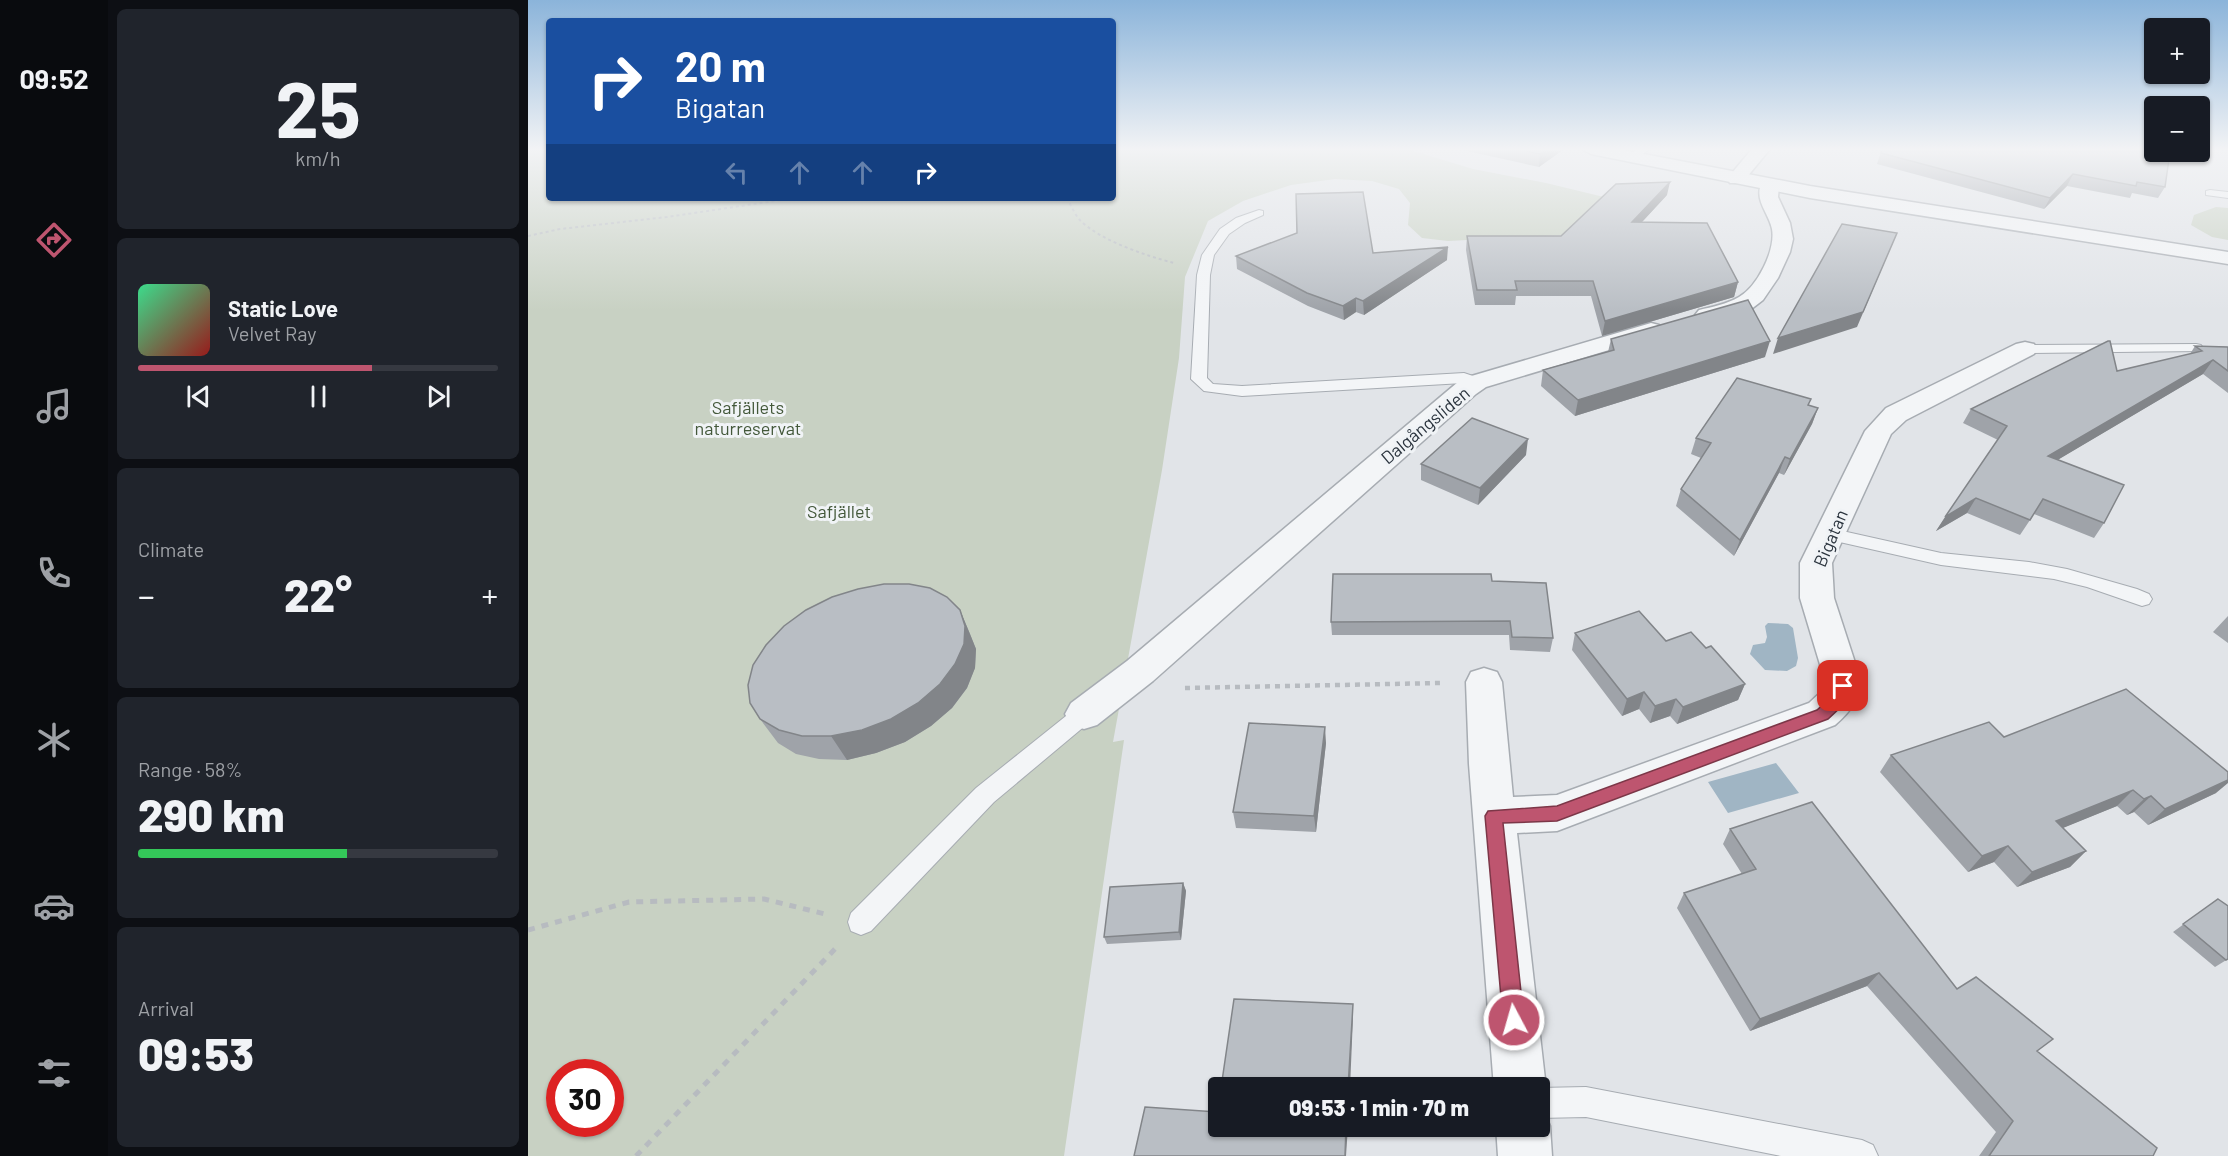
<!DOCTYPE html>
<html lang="en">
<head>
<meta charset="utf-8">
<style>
	body { margin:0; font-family:Barlow,sans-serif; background:#20242c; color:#f1f3f6; height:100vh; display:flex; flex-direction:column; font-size:22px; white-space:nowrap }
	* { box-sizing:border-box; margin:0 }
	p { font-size:20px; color:#9ea1a6 }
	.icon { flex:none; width:33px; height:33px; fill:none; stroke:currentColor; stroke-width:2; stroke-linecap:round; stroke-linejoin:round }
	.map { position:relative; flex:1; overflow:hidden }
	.drawer { display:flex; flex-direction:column; gap:9px; padding:9px; background:#0d0f14; width:420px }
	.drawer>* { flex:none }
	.guide { position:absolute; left:18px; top:18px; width:570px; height:183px; border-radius:6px; box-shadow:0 2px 4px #0004; background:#1a4fa0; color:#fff; overflow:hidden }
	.controls { position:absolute; left:1616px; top:18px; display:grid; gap:12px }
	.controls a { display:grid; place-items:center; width:66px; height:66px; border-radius:6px; background:#171b24; box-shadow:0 2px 4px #0004; font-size:30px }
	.speed { position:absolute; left:18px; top:1059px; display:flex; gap:12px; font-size:30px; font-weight:700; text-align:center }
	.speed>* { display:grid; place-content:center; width:78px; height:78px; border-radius:50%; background:#171b24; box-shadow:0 2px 4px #0004; line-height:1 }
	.speed .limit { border:9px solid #d22; background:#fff; color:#111 }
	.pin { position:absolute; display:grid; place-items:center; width:51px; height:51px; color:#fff; margin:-26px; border-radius:12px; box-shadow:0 3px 9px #0006 }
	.me { position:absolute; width:66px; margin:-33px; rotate:354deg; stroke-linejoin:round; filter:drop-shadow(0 0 4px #0008) }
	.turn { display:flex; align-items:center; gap:21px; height:126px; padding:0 30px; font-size:27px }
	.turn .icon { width:78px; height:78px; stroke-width:2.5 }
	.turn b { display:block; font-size:42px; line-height:51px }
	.lanes { display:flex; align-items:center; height:57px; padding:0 30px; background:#0003; justify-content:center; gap:30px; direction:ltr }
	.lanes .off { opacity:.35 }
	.big { font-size:45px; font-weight:800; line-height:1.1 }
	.drawer .tile { flex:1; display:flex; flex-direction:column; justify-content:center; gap:9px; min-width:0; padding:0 21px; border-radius:9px; background:#20242c }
	.drawer .dial { align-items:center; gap:0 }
	.dial b { font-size:78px; line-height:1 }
	.song { display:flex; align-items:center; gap:18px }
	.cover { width:72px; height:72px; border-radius:9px; background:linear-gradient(135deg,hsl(150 70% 55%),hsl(0 70% 35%)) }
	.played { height:6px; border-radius:3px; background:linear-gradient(90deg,#be556f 65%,#363941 65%) }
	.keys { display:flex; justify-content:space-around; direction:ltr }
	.heat { display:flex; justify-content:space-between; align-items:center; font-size:33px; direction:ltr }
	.charge { height:9px; border-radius:4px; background:linear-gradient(90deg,#34c759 58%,#363941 0) }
	.trip { position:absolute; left:680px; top:1077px; width:342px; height:60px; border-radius:6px; background:#171b24; box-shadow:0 2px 4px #0004; font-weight:800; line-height:60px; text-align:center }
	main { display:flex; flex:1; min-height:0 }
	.dock { display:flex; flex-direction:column; width:108px; justify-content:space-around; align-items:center; background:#090b0e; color:#9ea1a6 }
	.dock .icon { width:42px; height:42px }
	.dock .current { color:#be556f }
	.dock b { font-size:27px; color:#f1f3f6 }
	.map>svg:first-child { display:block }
	.green { fill:#c8d1c3; fill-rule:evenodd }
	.water { fill:#a0b5c4 }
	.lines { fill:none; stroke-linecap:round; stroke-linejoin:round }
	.service-casing { stroke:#a7acb2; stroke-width:2 }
	.minor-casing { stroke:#a7acb2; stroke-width:3 }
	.tertiary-casing { stroke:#a7acb2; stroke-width:3 }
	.path-far2 { stroke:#b7bbc0; stroke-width:2; stroke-dasharray:3 3; stroke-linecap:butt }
	.path-far1 { stroke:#b7bbc0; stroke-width:4.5; stroke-dasharray:5 5; stroke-linecap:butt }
	.path { stroke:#b7bbc0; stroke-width:5; stroke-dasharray:7 7; stroke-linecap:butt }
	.service { fill:#f3f5f7; fill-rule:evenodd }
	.minor { fill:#f3f5f7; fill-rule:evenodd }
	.tertiary { fill:#f3f5f7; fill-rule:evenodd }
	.wall { fill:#9fa3a9 }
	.shaded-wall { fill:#828589 }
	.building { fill:#b9bec4; stroke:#828589; stroke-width:1.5 }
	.route { fill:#be556f; stroke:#7c3748; stroke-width:1.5 }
	.labels { text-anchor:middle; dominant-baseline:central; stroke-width:6; stroke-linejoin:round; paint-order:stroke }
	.park-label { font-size:18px; fill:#43583a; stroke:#f0f3f6 }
	.street-label { font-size:18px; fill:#2b343e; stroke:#f0f3f6 }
</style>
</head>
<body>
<main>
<nav class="dock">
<b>09:52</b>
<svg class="icon current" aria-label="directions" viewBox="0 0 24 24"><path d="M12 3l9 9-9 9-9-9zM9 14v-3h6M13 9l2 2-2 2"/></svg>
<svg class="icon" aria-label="music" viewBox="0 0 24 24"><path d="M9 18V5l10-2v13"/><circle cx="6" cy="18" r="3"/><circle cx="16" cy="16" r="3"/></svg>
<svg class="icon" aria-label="phone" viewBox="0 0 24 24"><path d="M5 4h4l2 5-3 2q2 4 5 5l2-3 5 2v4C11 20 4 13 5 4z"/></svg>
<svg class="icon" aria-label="climate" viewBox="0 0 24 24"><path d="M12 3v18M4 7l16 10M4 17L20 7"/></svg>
<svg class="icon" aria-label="car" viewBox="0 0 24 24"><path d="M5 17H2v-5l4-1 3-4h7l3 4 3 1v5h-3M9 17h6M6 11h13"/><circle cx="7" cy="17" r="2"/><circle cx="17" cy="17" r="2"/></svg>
<svg class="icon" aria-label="filters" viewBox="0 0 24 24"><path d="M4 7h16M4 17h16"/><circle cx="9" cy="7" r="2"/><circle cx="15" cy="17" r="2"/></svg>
</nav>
<section class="drawer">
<div class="tile dial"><b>25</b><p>km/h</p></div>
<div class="tile">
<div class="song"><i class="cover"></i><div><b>Static Love</b><p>Velvet Ray</p></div></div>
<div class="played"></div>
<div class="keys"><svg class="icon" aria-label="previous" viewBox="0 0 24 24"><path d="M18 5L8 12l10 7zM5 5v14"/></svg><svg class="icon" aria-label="pause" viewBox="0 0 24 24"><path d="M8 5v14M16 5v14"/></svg><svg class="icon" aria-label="next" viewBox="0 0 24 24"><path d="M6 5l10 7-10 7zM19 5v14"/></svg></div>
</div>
<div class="tile"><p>Climate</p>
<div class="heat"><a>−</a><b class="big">22°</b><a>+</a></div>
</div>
<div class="tile"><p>Range · 58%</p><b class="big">290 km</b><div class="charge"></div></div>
<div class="tile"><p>Arrival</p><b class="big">09:53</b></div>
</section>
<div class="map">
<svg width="1700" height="1156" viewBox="0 0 1700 1156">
	<rect width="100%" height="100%" fill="#e1e4e8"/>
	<path class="green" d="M0,149h21v49h564v-49h294l66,20 73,14 62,15 -6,35 -154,8 -26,-3 -14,-13 2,-22 -11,-14 -27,-8 -37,-2 -44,6 -48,16 -35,20 -23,56 -6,81 -17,112 -49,272 11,-2 -60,416h-536zM32,1072h50v52h-50z
		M1688,207l12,1v32l-16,-3 -21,-12 3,-10z"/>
	<path class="water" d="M1240,623l20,1 5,4 5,30 -2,8 -9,5 -22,-1 -15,-16 3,-9 12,-2 2,-6 -2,-11z
		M1248,763l23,30 -71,20 -20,-31z"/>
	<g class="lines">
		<g class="service-casing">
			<path id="service" d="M1109,149h12l-13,11h-8v-4z
				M1682,190l18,2v6l-22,-3v-4z
				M731,210l4,1v4l-18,8 -16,11 -15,21 -4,20 -3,103 6,6 29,2 222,-13 18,6 3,3 -3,3 -5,2 -14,-4 -221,13 -38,-5 -13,-12 6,-104 5,-20 18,-26 16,-11z
				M1668,344l5,1 2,3 -2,3 -176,2 -7,-4 7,-4z
				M1301,528l112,25 88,9 38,7 70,20 12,5 3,5 -3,5 -7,2 -55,-19 -33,-8 -113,-14 -119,-27 -2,-4 2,-4z
				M556,705l8,3 3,6 -3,6 -98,82 -123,129 -10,4 -10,-4 -3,-9 3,-9 125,-125 100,-80z
				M1058,1087l276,53 11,5 5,11h-97l-195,-39 -47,1v-30z"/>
		</g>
		<g class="minor-casing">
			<path id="minor" d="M1224,149h18l-28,34h-12l-3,-4z
				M1242,179l7,2 2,4 -1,12 12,26 3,16 -3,13 -12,26 -15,22 -13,10 -43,12 -8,-2 -4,-5 4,-5c13,-3 28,-6 40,-13 18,-10 37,-47 33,-68 -3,-16 -20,-31 -9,-48z
				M1123,323l8,2 4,5 -4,5 -173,52 -10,7 -323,287 -56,44 -13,4 -13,-4 -6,-11 6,-11 56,-42 331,-279 10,-5z
				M1497,342l9,2 3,5 -3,5 -128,66 -15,14 -59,129 2,35 27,83c0,18 -12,32 -26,44l-278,106 -40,2 29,255 -7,17v-17h-45l-25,-324 -3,-82 5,-10 13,-4 13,4 5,10 11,115 44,-2 252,-92 15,-14 1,-8 -25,-83v-35l65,-132 21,-23 130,-64z
				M1011,1106l3,1 8,19 2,30h-54l-2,-30h43z"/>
		</g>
		<g class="tertiary-casing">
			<path id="tertiary" d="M1054,149h36l192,37 418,66v12l-418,-66 -219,-44z"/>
		</g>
		<path class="path-far2" d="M539,198c4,7 7,15 12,21 19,21 68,37 95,44
			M0,236l32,-7 107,-12 128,-19"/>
		<path class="path-far1" d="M657,688l256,-5"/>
		<path class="path" d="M0,930l101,-28 135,-3 61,15
			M108,1156l199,-207"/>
		<use href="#service" class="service"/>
		<use href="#minor" class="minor"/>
		<use href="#tertiary" class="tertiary"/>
	</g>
	<path class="wall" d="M930,149h106l-25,18z
		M1354,149h272l11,38 -7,11 -26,-5 -2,5 -63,-12 -23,23 -167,-45z
		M1139,195l-25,27 96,60 -4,15 -132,39 -11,-40h-75l-1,9h-40l-9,-55 1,-14h94z
		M845,253l74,7 -83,55 -8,-3 -12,8 -36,-14 -71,-37 -1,-13z
		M1083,339l154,18 -190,59 -34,-30 2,-16 65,-18z
		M1667,346l33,1v46l-25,-19 -146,86 47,63 -10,15 -60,-24 -14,21 -53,-22 -31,18 62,-91 -35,-17 8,-14 146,-38 73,-17z
		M1281,405l9,3 -6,16 -28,51 -5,-2 -45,83 -58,-50 5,-17 20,-31 -10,-4 5,-16z
		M998,455l-48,50 -57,-25v-16z
		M964,581l61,57 -3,14 -40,-2 -1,-15h-177l-1,-13z
		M432,610l10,24 6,15 -1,19 -8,20 -15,20 -21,18 -26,16 -29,11 -29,7 -28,-1 -23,-5 -18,-11 -18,-24z
		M1700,616v27l-15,-11z
		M1047,633l91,8 40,7 39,36 -7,16 -61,24 -7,-8 -20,7 -11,-14 -17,7 -50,-66z
		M1476,737l212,56 -68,32 -14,-13 -7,3 -10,-9 -55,22 24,23 -16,16 -53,20 -23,-25 -26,10 -88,-100 11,-17z
		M798,743l-10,89 -80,-4 -3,-16z
		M1202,829l227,160 80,62 116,105h-174l17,-24 -129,-146 -117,45 -73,-123 7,-15 58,-19 -19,-30z
		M655,883l3,8 -5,49 -74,4 -3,-7z
		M1690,899l10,60 -13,8 -42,-35z"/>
	<path class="shaded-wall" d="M1019,149h17l-25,18 1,-13z
		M1545,174l-6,12 -23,23 6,-11z
		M1142,182l-3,13 -38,41 3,-14z
		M1369,233l-40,94 -84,27 5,-16z
		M920,247l-1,13 -83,55 -1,-14z
		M1210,282l-4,15 -132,39 3,-15z
		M828,298v14l-12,8 -1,-14z
		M1242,341l-5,16 -190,59 3,-16z
		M1685,360l-10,14 -164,97 9,-15z
		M1290,408l-6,16 -28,51 6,-16z
		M1000,439l-2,16 -48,50 2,-17z
		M1257,457l-6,16 -45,83 6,-16z
		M1448,498l-9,15 -31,18 9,-14z
		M432,610l10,24 6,15 -1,19 -8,20 -15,20 -21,18 -26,16 -29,11 -29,7 -16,-24z
		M1217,684l-7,16 -61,24 6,-17z
		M1116,692l-5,17 -17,7 5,-17z
		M1148,699l-6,17 -20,7 5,-17z
		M797,727l1,16 -10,89 -2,-16z
		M1700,780v3l-12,10 -68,32 17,-16z
		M1605,790l-16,16 -76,31 15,-16z
		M1623,796l-17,16 -7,3 17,-16z
		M1480,846l-14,16 -26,10 14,-16z
		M1558,851l-16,16 -53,20 15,-15z
		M655,883l3,8 -5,49 -2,-8z
		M1351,973l-12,13 -117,45 10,-12z
		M825,1004v13l-3,71h-2z
		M818,1126h2l-2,30h-1z"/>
	<path class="building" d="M989,149h30l-7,5z
		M1354,149h272v3h16l-5,35 -28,-5 -1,4 -63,-12 -23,24 -169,-45z
		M1142,182l-38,40 75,1 31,59 -133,39 -12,-40h-78l2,9h-40l-10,-54h94l55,-52z
		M835,192l10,61 75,-6 -85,54 -7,-3 -13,8 -36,-13 -71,-37 61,-23 -1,-39z
		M1314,224l55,9 -34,79 -85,26z
		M1220,300l22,41 -192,59 -35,-30 71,-20 -3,-11z
		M1580,341h2l7,30 85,-20 -7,-5 33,1v24l-15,-11 -165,96 76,29 -20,38 -61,-24 -13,21 -54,-22 -31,19 62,-91 -36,-17z
		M1209,378l74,21 -3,6 10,3 -28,51 -5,-2 -45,83 -59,-51 30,-46 -15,-5z
		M944,418l56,21 -48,49 -59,-24z
		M805,574h158l1,7 54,2 7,55 -41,-1 -2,-16 -179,1z
		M356,584h25l21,4 17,9 13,13 5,16 -1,18 -9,20 -15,20 -22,19 -27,16 -29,11 -31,6h-29l-23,-6 -19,-11 -10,-16 -2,-18 5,-20 13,-20 18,-19 22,-16 26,-13 26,-8z
		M1111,611l27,30 25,-9 15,16 5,-2 34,38 -62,23 -7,-8 -21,7 -11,-14 -17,7 -52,-66z
		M1598,689l102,83v8l-63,29 -14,-13 -7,3 -11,-9 -77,31 30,30 -54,21 -24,-26 -26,10 -91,-101 98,-33 15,15z
		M721,723l76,4 -11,89 -81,-4z
		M1284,802l145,187 19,-12 77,62 -16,12 120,97 -4,8h-164l24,-35 -134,-148 -119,46 -76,-126 72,-24 -26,-40z
		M655,883l-4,49 -75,5 6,-50z
		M1690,899l10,7v53l-2,1 -43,-36z
		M706,999l119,5 -5,84h-127z
		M617,1107l72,5 1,-5v19h128l-1,30h-211z"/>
	<linearGradient id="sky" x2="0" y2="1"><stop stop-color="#8bb4da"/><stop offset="0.48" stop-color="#f2f3f5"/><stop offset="1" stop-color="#f2f3f5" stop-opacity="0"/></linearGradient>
	<rect width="1700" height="311" fill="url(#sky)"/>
	<path class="route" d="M1315,680l5,2 3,4 -8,19 -15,14 -271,102 -54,2 21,197 -3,7 -7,3 -8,-3 -3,-7 -18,-204 3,-5 69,-5 260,-96 14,-13 6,-15z"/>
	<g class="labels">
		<g class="park-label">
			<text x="220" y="407">Safjällets<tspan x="220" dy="21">naturreservat</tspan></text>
			<text x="311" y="511">Safjället</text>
		</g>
		<g class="street-label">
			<text transform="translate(897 425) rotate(-40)">Dalgångsliden</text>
			<text transform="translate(1302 538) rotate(-67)">Bigatan</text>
		</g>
	</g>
</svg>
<div class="controls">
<a>+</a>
<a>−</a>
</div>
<div class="speed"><div class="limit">30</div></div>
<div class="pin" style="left:1315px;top:686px;background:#d93025"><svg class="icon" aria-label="arrive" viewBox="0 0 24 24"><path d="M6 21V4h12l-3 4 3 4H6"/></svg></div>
<svg class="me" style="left:986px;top:1020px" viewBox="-20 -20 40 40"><circle r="17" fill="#be556f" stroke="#fff" stroke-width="3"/><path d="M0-11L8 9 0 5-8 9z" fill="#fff"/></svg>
<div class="trip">09:53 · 1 min · 70 m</div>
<div class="guide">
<div class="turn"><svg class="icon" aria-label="right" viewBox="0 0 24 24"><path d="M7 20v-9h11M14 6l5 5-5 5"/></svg><div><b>20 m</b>Bigatan</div></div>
<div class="lanes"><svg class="icon off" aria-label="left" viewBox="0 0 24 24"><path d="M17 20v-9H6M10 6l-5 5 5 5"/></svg><svg class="icon off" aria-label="ahead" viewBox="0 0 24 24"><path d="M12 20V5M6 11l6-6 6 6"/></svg><svg class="icon off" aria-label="ahead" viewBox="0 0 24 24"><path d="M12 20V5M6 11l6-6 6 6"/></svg><svg class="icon" aria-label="right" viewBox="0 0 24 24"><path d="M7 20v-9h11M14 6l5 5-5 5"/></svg></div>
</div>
</div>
</main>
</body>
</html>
